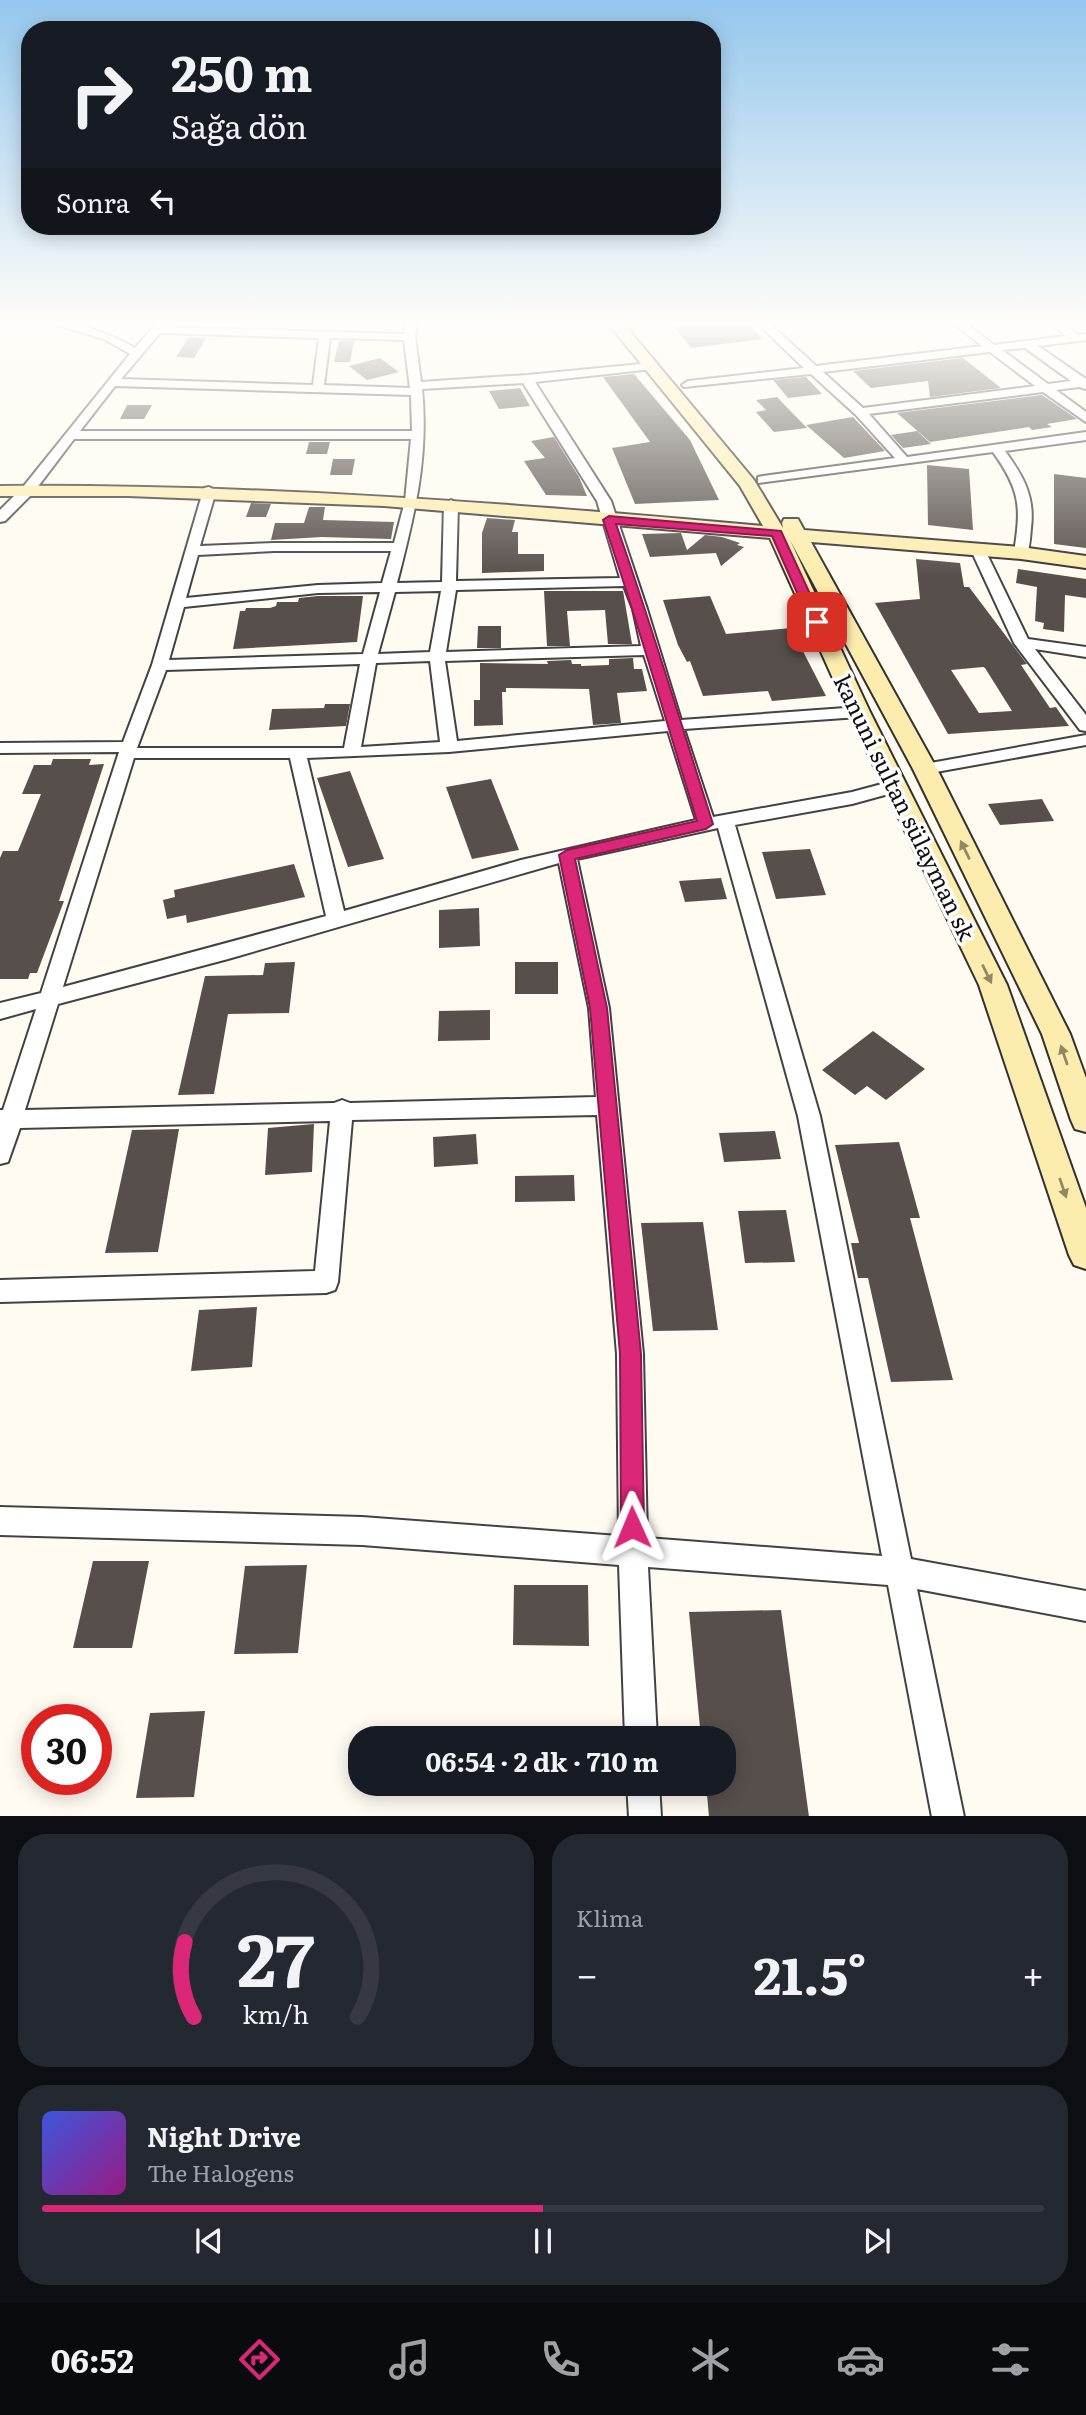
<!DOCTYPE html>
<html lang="tr">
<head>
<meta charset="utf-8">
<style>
	body { margin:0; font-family:Literata,serif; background:#242831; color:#f1f3f6; height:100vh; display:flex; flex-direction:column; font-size:26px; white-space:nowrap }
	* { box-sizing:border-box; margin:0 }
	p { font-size:23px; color:#9ea1a6 }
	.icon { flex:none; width:38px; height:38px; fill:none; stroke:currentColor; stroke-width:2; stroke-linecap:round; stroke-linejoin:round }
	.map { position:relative; height:1816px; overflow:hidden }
	.side { display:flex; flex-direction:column; gap:18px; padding:18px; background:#0d0f14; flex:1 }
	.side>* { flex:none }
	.hud { position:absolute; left:21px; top:21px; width:700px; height:214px; border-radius:28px; box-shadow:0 4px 18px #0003; background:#171b24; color:#f1f3f6; overflow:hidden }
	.speed { position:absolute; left:21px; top:1704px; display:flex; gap:14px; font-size:35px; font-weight:700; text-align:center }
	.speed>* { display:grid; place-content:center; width:91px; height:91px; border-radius:50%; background:#171b24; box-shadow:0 4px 18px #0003; line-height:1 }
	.speed .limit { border:10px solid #d22; background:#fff; color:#111 }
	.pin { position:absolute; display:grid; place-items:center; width:60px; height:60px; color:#fff; margin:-30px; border-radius:14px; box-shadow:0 4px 10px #0006 }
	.me { position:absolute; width:77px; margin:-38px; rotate:359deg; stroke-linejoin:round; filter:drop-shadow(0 0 5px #0008) }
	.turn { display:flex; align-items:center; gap:24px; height:147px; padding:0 35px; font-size:32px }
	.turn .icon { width:91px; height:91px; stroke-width:2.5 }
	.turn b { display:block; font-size:49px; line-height:60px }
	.then { display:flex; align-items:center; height:66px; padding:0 35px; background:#0003; gap:14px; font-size:26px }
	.big { font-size:52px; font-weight:700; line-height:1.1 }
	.side .tile { flex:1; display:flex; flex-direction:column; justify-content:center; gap:10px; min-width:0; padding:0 24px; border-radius:28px; background:#242831 }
	.side .dial { align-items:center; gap:0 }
	.dial svg { height:182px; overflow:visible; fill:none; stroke:#363941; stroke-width:7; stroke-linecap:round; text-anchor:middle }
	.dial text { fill:#f1f3f6; stroke:none }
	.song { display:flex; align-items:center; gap:21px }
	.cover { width:84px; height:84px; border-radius:10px; background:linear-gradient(135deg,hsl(230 70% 55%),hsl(310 70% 35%)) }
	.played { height:7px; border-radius:4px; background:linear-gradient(90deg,#db2777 50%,#363941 50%) }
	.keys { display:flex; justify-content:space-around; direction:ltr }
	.heat { display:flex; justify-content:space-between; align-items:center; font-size:38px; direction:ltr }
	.side .tiles { flex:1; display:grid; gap:18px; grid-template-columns:1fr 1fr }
	.tile:last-child { grid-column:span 2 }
	.trip { position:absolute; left:348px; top:1726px; width:388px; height:70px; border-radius:28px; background:#171b24; box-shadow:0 4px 18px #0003; font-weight:700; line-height:70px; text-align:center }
	.dock { display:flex; height:112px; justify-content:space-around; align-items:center; background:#090b0e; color:#9ea1a6 }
	.dock .icon { width:49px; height:49px }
	.dock .selected { color:#db2777 }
	.dock b { font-size:32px; color:#f1f3f6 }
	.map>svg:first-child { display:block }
	.building { fill:#574f4b; fill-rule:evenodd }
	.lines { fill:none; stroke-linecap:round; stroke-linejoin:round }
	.street-casing { stroke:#424242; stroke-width:4 }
	.secondary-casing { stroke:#313131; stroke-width:4 }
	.street { fill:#fff; fill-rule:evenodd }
	.secondary { fill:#fcedae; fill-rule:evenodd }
	.oneway { fill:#918966 }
	.route { fill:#db2777; stroke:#8e194d; stroke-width:2 }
	.labels { text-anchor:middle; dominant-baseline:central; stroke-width:7; stroke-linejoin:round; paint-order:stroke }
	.street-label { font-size:23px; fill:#0f0f0f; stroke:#fff }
</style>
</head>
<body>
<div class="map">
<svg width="1086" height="1817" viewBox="0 0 1086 1817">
	<rect width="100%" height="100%" fill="#fffbf1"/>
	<path class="building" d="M671,323h76l16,16 -72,9z
		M188,338h18l-12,20 -18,-1z
		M339,341h15l-4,21h-16z
		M380,358l19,14 -32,8 -18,-14z
		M963,358l38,30 -71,9 -2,-16 -57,7 -18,-17z
		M634,374l56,66 29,60 -84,4 -23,-56 38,-6 -47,-65z
		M806,377l16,17 -34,4 -15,-18z
		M520,388l10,18 -31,3 -10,-18z
		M1042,395l35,24 -30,5 5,3 -20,3 -3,-3 -99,15 -33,-29z
		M777,397l30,31 -33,4 -18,-20 10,-2 -10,-10z
		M127,405h25l-8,14h-24z
		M853,417l32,34 -41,7 -38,-33z
		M917,431l14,13 -28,4 -12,-13z
		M554,437l25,40 8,19 -41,-1 -22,-34 21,-3 -14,-17z
		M309,442h21l-3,12h-21z
		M333,459h22l-3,16h-22z
		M927,465l42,4 4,61 -45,-5z
		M1054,474l32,4v70l-32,-4z
		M251,503l20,1 -5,13h-20z
		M309,507h16l-2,13 71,2 -3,17 -69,-2 -51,3 4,-17h29z
		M487,518l28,2 -3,12h6v22h26v17l-62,2v-40z
		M681,533l6,17 18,-15 17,2 18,6 -3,2 7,2 -23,19 -5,-13 -66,4 -8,-23z
		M916,559l44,4 4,24h5l58,77 -6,1 29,43 6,-1 13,19 -121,8 -73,-131 45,-4zM983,667l2,1 27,43 -33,2 -28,-43z
		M1018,569l68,10v19l-21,-3 -1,37 -21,-3 1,-6 -9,-2 2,-34 -21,-4z
		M544,591h79l9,53h-24l-3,-34 -38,1 3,35h-23z
		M318,596h45l-6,46 -124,7 7,-38h5l1,-3h24l6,-2 1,-4h21l1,-4z
		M710,596l16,38 65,-6 35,68 -54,5 -4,-10 -65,5 -13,-35 -3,1 -9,-17 -15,-45z
		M478,626h23v22h-24z
		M633,658l1,11h8l5,22 -30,2 4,30 -28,2 -4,-36 -83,-1v4h-4l1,33 -29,1v-26h6v-37l68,1 -1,-3 24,-1 1,4h9v2l28,-1v-6z
		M325,704h25l-4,22 -77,4 3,-21 52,-1z
		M53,759h38l-2,6 15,-1 -45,137h5l-27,72h-7l-2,6h-28v-121l3,-7h15l23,-57h-19l12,-29h17z
		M350,771l34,88 -36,8 -31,-89z
		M491,779l28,71 -47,9 -26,-72z
		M1042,799l12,22 -54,4 -12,-21z
		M810,849l16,46 -50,4 -14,-47z
		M294,864l11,33 -118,26 -1,-8 -19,4 -4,-19 12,-3 -1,-7z
		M721,878l6,21 -42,3 -6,-21z
		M479,908l1,38 -41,2v-38z
		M295,962l-6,51 -61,1 -14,80 -36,1 27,-119 58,-1 2,-12z
		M515,962h43v32h-43z
		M490,1010v30l-52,1 1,-30z
		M873,1031l52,38 -39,31 -19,-14 -12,9 -33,-25z
		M314,1124l-2,48 -47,3 3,-47z
		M179,1129l-21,123 -53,1 27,-123z
		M775,1131l6,28 -57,3 -5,-29z
		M476,1134l2,30 -44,3 -1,-30z
		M899,1142l21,76h-10l43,162 -62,2 -23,-104h-10l-7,-35h8l-24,-98z
		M574,1175l1,26 -60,1v-26z
		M786,1210l9,52 -50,1 -7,-52z
		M703,1222l15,108 -65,1 -12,-108z
		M257,1307l-5,60 -61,4 8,-61z
		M93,1561h56l-17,87h-59z
		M307,1565l-9,88 -64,1 11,-88z
		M514,1585h74l1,61 -76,-1z
		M781,1610l28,207h-100l-3,-34h18v-45h-23l-12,-126z
		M205,1711l-11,86 -58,1 14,-85z"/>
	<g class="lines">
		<g class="street-casing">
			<path id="street" d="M51,323c31,0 58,10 84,25l22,-25h11l-3,4 239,7 2,-11h11l-2,14 6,45 106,-7 125,-12 6,3 -6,3 -117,13 76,119 36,108 34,111 178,-13 8,5 -8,5 -175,12 29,88 139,-25 45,-12 9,6 -3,4 -51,14 -117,21 85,291 91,443 175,32v30l-169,-32 47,228h-32l-44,-232 -240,-18 9,171h-32l-6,-173 -257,-20 -362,-10v-28l362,10 257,19 -2,-182 -20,-239 -245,5 -14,162 -3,8 -9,3 -326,9v-22l315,-9 15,-150 -310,7 -12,34 -8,2v-54h3l33,-101 -36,10v-16l41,-10 78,-241 -119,1v-10l123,-1 29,-77 52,-177 5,-1 7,4 -16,55 74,-3h120l11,-42 6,-62h-337l-41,54 -28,28 -5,1v-12l23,-23 107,-133 -26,-15zM160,333l159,5 -6,47 -192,-6zM330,338l74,2 6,48 -86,-3zM523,383l74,118 23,77 -164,3 2,-77 -7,-4 -7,4 -2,78 -45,1c17,-66 32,-125 25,-194zM115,386l296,9 1,36h-332zM274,551h117l-9,32 -64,2 -132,13 12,-43zM624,586l9,23 8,37 -195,6 10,-62zM441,591l-11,61 -52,2 17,-62zM380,592l-17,62 -194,6 15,-53 134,-14zM644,655l21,66 -208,20 -12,-80zM430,661l10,81 -79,5 15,-84zM360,664l-16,84h-207l29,-78zM668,731l28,89 -175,40 -177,51 -37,-153 142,-6zM134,758h156l36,158 -263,71zM718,828l80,288 84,440 -235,-18 -4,-184 -34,-346 -32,-149zM559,863l30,145 7,89 -246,6 -8,-3 -8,3 -309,7 33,-106 170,-45z
				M757,323h12l47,43 166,-20 -29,-23h12l29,22 72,-9 -14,-13h12l14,12 8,-1v6l-48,6 48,33v10l-7,-2 -23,3 30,22v10l-43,-30 -174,22 38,43 179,-25v8l-81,11c18,25 30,45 26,77 -1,10 -1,20 -5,28l-5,1 -7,-4c7,-46 7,-62 -21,-101l-235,31v-6l5,-1 132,-18 -39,-43 -45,-41 -127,13 -2,-2 6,-4 116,-13zM1025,348l46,33 -23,3 -46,-34zM990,352l45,34 -172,22 -40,-36z
				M978,546l7,4 43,89 58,8v10l-51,-8 51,66v16l-6,-1 -66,-87 -43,-93z
				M1086,735v10l-161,29 -9,-5 9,-5z
				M627,1783h32l2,34h-32z"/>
		</g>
		<g class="secondary-casing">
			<path id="secondary" d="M608,323h15l131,157 29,48 -1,-5 2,-4h14l6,11 217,17 65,9v12l-65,-9 -210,-17 126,227 133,265 16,44v54l-11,-3 -4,-9 -29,-86 -129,-265 -123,-229 80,172 137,273 79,223v61l-12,-4 -5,-10 -90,-270 -131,-273 -78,-174 -386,-32 -256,-10h-128v-10c258,-2 507,17 763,40l-23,-40z"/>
		</g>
		<use href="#street" class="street"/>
		<use href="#secondary" class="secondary"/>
	</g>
	<defs><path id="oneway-solid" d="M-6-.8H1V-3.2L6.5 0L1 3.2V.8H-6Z" transform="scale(1.75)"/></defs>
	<g class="oneway">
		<use href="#oneway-solid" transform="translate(965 850) rotate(-116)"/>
		<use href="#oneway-solid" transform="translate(987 974) rotate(64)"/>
		<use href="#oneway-solid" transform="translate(1064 1055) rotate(-109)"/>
		<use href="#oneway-solid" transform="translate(1063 1188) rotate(71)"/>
	</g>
	<linearGradient id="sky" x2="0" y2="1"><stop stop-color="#94c7ed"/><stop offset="0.56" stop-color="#fffdf9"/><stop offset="1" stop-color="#fffdf9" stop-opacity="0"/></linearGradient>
	<rect width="1086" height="578" fill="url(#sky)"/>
	<path class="route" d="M609,516l172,15 42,91 -6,3 -7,-3 -38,-86 -156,-12c35,99 65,200 97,300l-7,5 -131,30 32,149 34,346 3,173 -3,8 -9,4 -8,-4 -3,-8 -1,-173 -30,-346 -31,-153 8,-5 130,-29c-31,-100 -60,-202 -94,-301z"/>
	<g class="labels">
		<g class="street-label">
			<text transform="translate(906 807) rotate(64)">kanuni sultan sülayman sk</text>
		</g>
	</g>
</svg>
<div class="speed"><div class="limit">30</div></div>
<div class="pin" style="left:817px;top:622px;background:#d93025"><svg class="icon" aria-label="arrive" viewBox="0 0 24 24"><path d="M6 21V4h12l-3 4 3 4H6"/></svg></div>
<svg class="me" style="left:632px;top:1527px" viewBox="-20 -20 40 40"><path d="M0-17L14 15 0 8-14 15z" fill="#db2777" stroke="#fff" stroke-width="4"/></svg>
<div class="trip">06:54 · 2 dk · 710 m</div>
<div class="hud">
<div class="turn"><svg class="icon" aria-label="right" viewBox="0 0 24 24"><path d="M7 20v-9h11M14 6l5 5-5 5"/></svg><div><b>250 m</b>Sağa dön</div></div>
<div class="then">Sonra<svg class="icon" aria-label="left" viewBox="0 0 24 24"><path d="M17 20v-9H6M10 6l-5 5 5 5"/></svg></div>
</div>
</div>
<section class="side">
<div class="tiles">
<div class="tile dial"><svg viewBox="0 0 100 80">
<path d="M14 69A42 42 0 1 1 86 69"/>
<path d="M14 69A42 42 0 0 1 10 36" stroke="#db2777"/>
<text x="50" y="56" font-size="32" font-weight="700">27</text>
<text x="50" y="72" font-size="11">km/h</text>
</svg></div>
<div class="tile"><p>Klima</p>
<div class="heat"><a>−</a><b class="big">21.5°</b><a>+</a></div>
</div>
<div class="tile">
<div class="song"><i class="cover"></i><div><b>Night Drive</b><p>The Halogens</p></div></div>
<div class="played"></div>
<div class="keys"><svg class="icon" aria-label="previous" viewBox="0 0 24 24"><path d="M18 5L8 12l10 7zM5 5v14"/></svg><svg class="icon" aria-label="pause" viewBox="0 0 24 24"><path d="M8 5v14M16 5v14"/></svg><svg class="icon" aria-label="next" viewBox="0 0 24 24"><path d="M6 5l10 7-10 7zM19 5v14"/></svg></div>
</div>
</div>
</section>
<nav class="dock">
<b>06:52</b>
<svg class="icon selected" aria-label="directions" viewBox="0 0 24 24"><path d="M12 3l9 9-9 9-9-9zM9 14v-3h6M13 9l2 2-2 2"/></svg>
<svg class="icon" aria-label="music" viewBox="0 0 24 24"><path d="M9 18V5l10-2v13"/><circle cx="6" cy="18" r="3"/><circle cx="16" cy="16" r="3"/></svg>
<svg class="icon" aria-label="phone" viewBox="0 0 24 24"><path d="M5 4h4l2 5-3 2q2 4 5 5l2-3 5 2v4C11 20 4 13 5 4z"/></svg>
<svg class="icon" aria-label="climate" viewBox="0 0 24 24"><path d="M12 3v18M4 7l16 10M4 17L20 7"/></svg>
<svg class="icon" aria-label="car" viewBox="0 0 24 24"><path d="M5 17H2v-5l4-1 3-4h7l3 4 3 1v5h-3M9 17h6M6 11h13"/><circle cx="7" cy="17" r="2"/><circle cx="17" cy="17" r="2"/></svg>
<svg class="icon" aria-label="filters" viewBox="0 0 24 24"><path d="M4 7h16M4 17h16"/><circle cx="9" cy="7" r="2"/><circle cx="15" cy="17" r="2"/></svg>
</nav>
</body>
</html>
